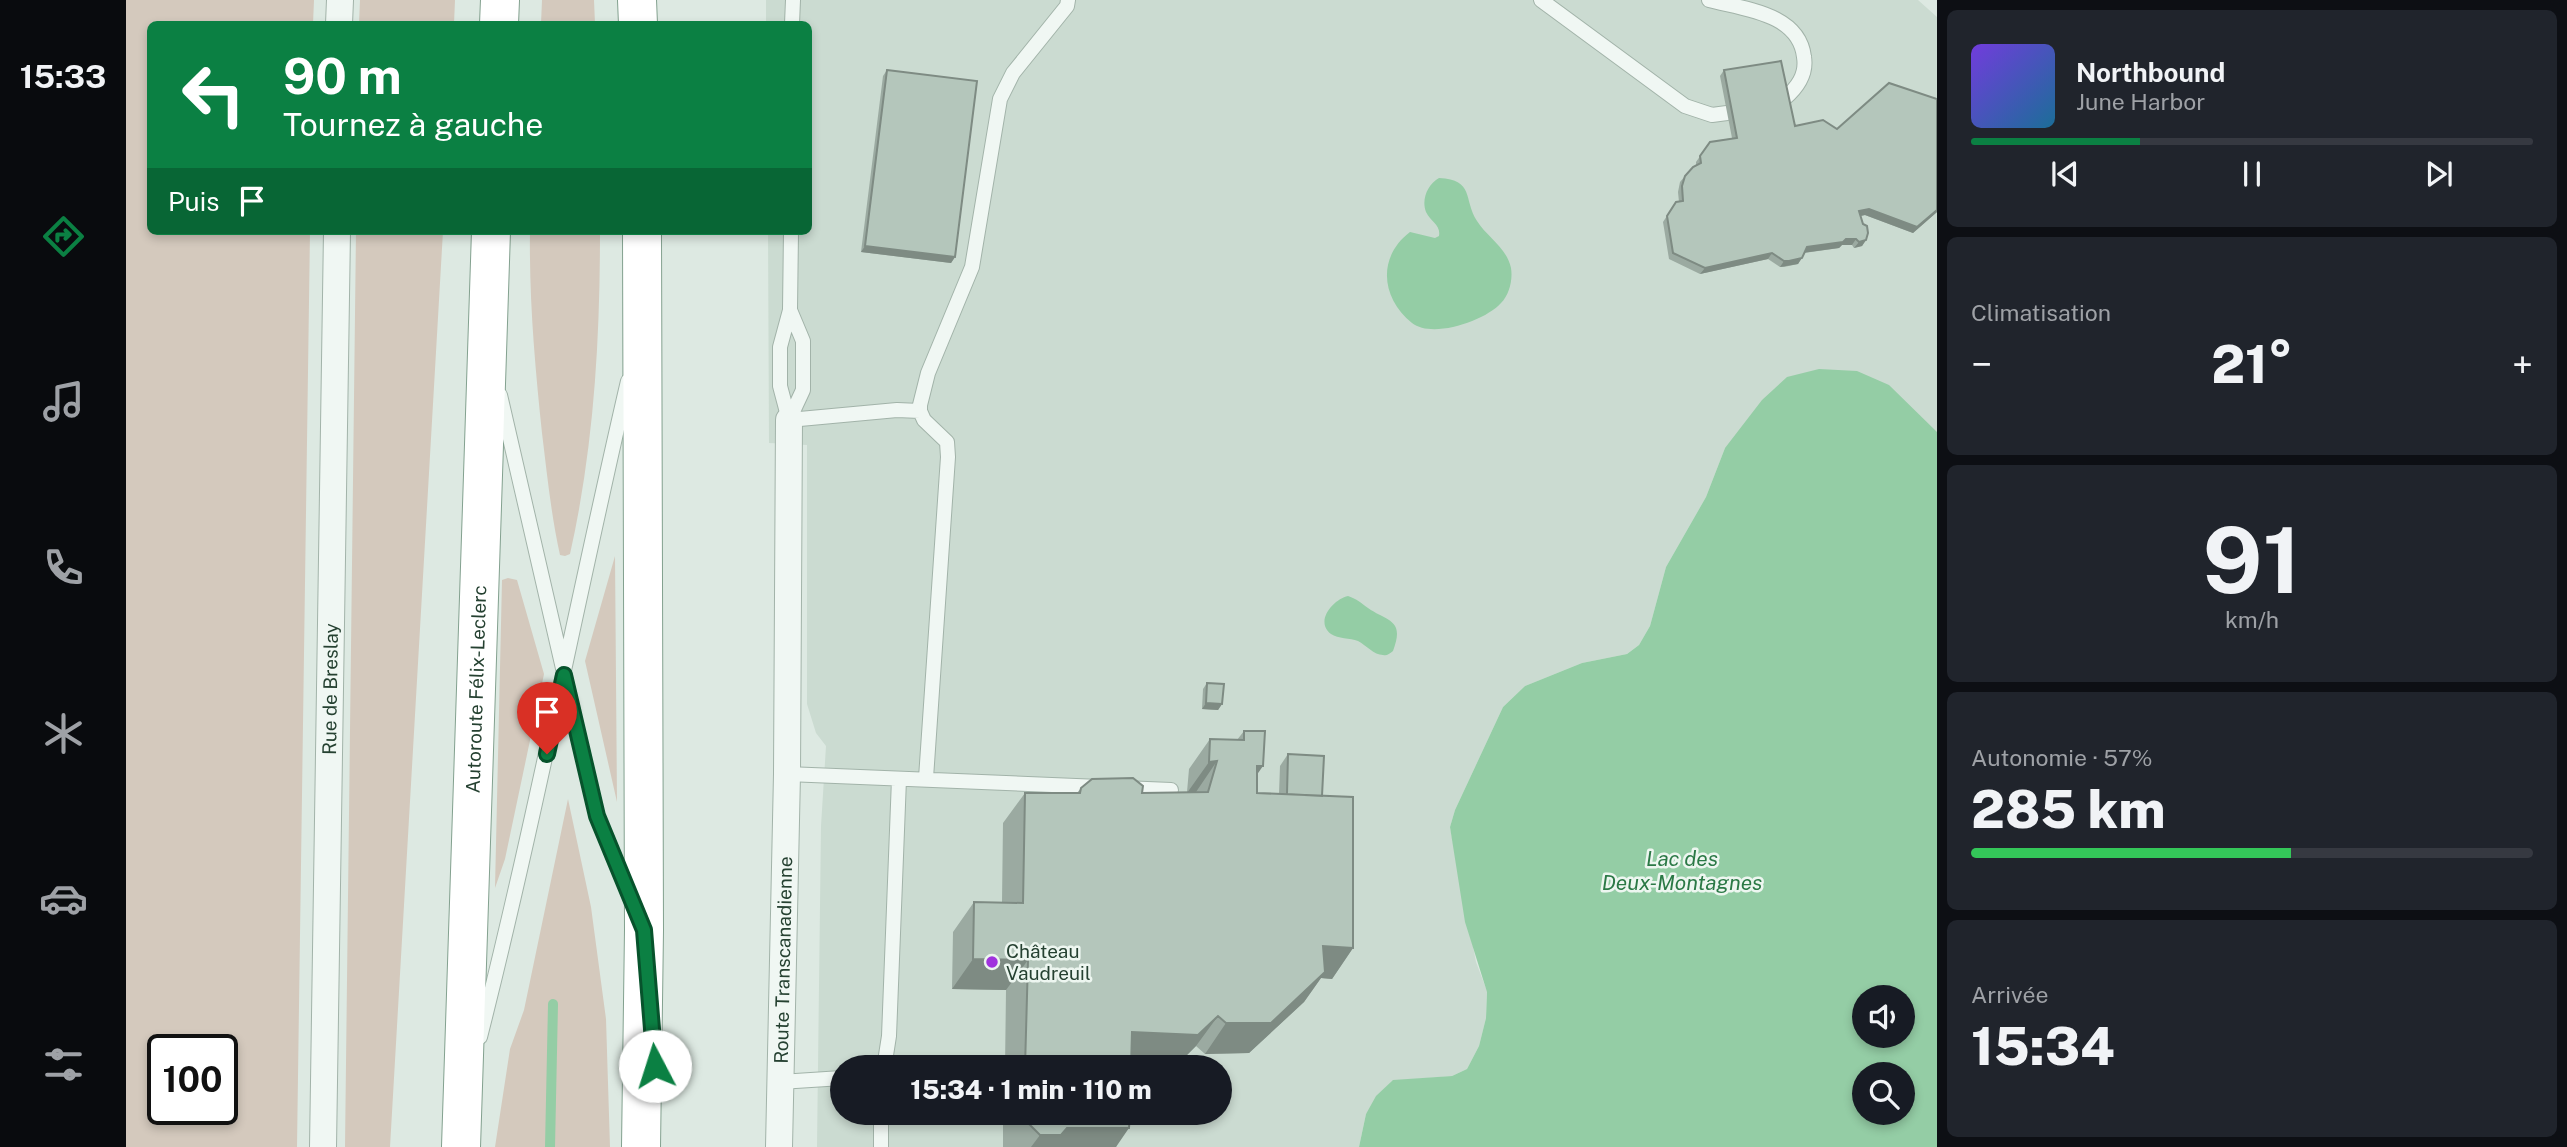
<!DOCTYPE html>
<html lang="fr">
<head>
<meta charset="utf-8">
<style>
	body { margin:0; font-family:"Public Sans",sans-serif; background:#20242c; color:#f1f3f6; height:100vh; display:flex; flex-direction:column; font-size:26px; white-space:nowrap }
	* { box-sizing:border-box; margin:0 }
	p { font-size:23px; color:#9ea1a6 }
	.icon { flex:none; width:38px; height:38px; fill:none; stroke:currentColor; stroke-width:2; stroke-linecap:round; stroke-linejoin:round }
	.map { position:relative; flex:1; overflow:hidden }
	.details { display:flex; flex-direction:column; gap:10px; padding:10px; background:#0d0f14; width:630px }
	.details>* { flex:none }
	.hud { position:absolute; left:21px; top:21px; width:665px; height:214px; border-radius:10px; box-shadow:0 4px 10px #0003; background:#0b8043; color:#fff; overflow:hidden }
	.buttons { position:absolute; left:1726px; top:985px; display:grid; gap:14px }
	.buttons a { display:grid; place-items:center; width:63px; height:63px; border-radius:50%; background:#171b24; box-shadow:0 4px 10px #0003; font-size:35px }
	.speed { position:absolute; left:21px; top:1034px; display:flex; gap:14px; font-size:35px; font-weight:700; text-align:center }
	.speed>* { display:grid; place-content:center; width:91px; height:91px; border-radius:50%; background:#171b24; box-shadow:0 4px 10px #0003; line-height:1 }
	.speed .limit { border:4px solid #111; border-radius:10px; background:#fff; color:#111 }
	.pin { position:absolute; display:grid; place-items:center; width:60px; height:60px; color:#fff; margin:-72px -30px; border-radius:50% 50% 50% 0; rotate:-45deg; box-shadow:0 0 7px #0007 }
	.pin .icon { rotate:45deg }
	.me { position:absolute; width:77px; margin:-38px; rotate:355deg; stroke-linejoin:round; filter:drop-shadow(0 0 5px #0008) }
	.turn { display:flex; align-items:center; gap:24px; height:147px; padding:0 21px; font-size:32px }
	.turn .icon { width:91px; height:91px; stroke-width:2.5 }
	.turn b { display:block; font-size:49px; line-height:60px }
	.then { display:flex; align-items:center; height:66px; padding:0 21px; background:#0003; gap:14px; font-size:26px }
	.big { font-size:52px; font-weight:800; line-height:1.1 }
	.details .card { flex:1; display:flex; flex-direction:column; justify-content:center; gap:10px; min-width:0; padding:0 24px; border-radius:10px; background:#20242c }
	.details .dial { align-items:center; gap:0 }
	.dial b { font-size:91px; line-height:1 }
	.song { display:flex; align-items:center; gap:21px }
	.cover { width:84px; height:84px; border-radius:10px; background:linear-gradient(135deg,hsl(260 70% 55%),hsl(200 70% 35%)) }
	.played { height:7px; border-radius:4px; background:linear-gradient(90deg,#0b8043 30%,#363941 30%) }
	.keys { display:flex; justify-content:space-around; direction:ltr }
	.heat { display:flex; justify-content:space-between; align-items:center; font-size:38px; direction:ltr }
	.charge { height:10px; border-radius:5px; background:linear-gradient(90deg,#34c759 57%,#363941 0) }
	.trip { position:absolute; left:704px; top:1055px; width:402px; height:70px; border-radius:35px; background:#171b24; box-shadow:0 4px 10px #0003; font-weight:800; line-height:70px; text-align:center }
	main { display:flex; flex:1; min-height:0 }
	.dock { display:flex; flex-direction:column; width:126px; justify-content:space-around; align-items:center; background:#090b0e; color:#9ea1a6 }
	.dock .icon { width:49px; height:49px }
	.dock .on { color:#0b8043 }
	.dock b { font-size:32px; color:#f1f3f6 }
	.map>svg:first-child { display:block }
	.built { fill:#cbdbd1; fill-rule:evenodd }
	.green { fill:#d4c9bd; fill-rule:evenodd }
	.water { fill:#94cda5; fill-rule:evenodd }
	.lines { fill:none; stroke-linecap:round; stroke-linejoin:round }
	.stream { stroke:#94cda5; stroke-width:10 }
	.service-casing { stroke:#a2b3a9; stroke-width:16 }
	.minor-casing { stroke:#a2b3a9; stroke-width:28 }
	.motorway-casing { stroke:#83a18f; stroke-width:40 }
	.service { stroke:#f0f7f3; stroke-width:14 }
	.minor { stroke:#f0f7f3; stroke-width:26 }
	.motorway { stroke:#fff; stroke-width:38 }
	.wall { fill:#9baaa1 }
	.shaded-wall { fill:#7e8b83 }
	.building { fill:#b4c6bb; stroke:#7e8b83; stroke-width:2 }
	.route-casing { stroke:#07532c; stroke-width:18 }
	.route { stroke:#0b8043; stroke-width:12 }
	.poi-dot { fill:#a033dd; stroke:#edf6f0; stroke-width:2.5 }
	.labels { text-anchor:middle; dominant-baseline:central; stroke-width:5; stroke-linejoin:round; paint-order:stroke }
	.street-label { font-size:19px; fill:#254131; stroke:#edf6f0 }
	.poi-label { font-size:19px; fill:#254131; stroke:#edf6f0; text-anchor:start }
	.water-label { font-size:21px; font-style:italic; fill:#2b7946; stroke:#edf6f0 }
</style>
</head>
<body>
<main>
<nav class="dock">
<b>15:33</b>
<svg class="icon on" aria-label="directions" viewBox="0 0 24 24"><path d="M12 3l9 9-9 9-9-9zM9 14v-3h6M13 9l2 2-2 2"/></svg>
<svg class="icon" aria-label="music" viewBox="0 0 24 24"><path d="M9 18V5l10-2v13"/><circle cx="6" cy="18" r="3"/><circle cx="16" cy="16" r="3"/></svg>
<svg class="icon" aria-label="phone" viewBox="0 0 24 24"><path d="M5 4h4l2 5-3 2q2 4 5 5l2-3 5 2v4C11 20 4 13 5 4z"/></svg>
<svg class="icon" aria-label="climate" viewBox="0 0 24 24"><path d="M12 3v18M4 7l16 10M4 17L20 7"/></svg>
<svg class="icon" aria-label="car" viewBox="0 0 24 24"><path d="M5 17H2v-5l4-1 3-4h7l3 4 3 1v5h-3M9 17h6M6 11h13"/><circle cx="7" cy="17" r="2"/><circle cx="17" cy="17" r="2"/></svg>
<svg class="icon" aria-label="filters" viewBox="0 0 24 24"><path d="M4 7h16M4 17h16"/><circle cx="9" cy="7" r="2"/><circle cx="15" cy="17" r="2"/></svg>
</nav>
<div class="map">
<svg width="1811" height="1147" viewBox="0 0 1811 1147">
	<rect width="100%" height="100%" fill="#dde9e2"/>
	<path class="built" d="M640,0h1152l19,17v415l-212,16 -19,49 -40,70 -16,59 -11,19 -12,9 -45,9 -57,23 -22,21 -48,103 -5,17 26,135 11,29 -1,27 -7,28 -12,23 -15,7 -60,5 -26,33 -7,33h-542l4,-321 5,-80 -10,-13 -9,-29v-259l-38,-2 -1,-212h40v-207h-42zM716,1068h378v45h-378z"/>
	<path class="green" d="M0,0h188l-1,24h-163v207h160l-13,916h-171zM37,1050h59v60h-59z
		M234,0h95l-1,24h-95z
		M416,0h52l1,24h-54z
		M230,231h87l-53,916h-45z
		M404,231h70c0,109 -6,216 -30,323l-5,2 -5,-1c-9,-41 -13,-81 -18,-122 -7,-67 -13,-134 -12,-202z
		M489,556l2,246 -32,-141z
		M382,578l9,2 27,94 -39,185 -10,29 7,-308z
		M442,799l23,108 15,112 4,128h-115l15,-98 14,-39z"/>
	<path class="water" d="M1313,178c36,2 24,21 38,43 10,16 30,27 34,47 2,12 -2,27 -10,35 -16,18 -69,36 -89,20 -31,-25 -35,-66 -2,-91l25,6 4,-2c2,-11 -8,-14 -13,-24 -5,-13 2,-28 13,-34z
		M1693,369l38,2 32,14 48,47v715h-578l7,-33 10,-18 17,-16 59,-4 15,-7 12,-23 7,-28 1,-26 -22,-70 -15,-95 5,-17 48,-103 22,-21 57,-23 45,-9 12,-9 11,-19 16,-59 40,-70 19,-49 37,-48 25,-23zM1738,998h38v38h-38zM1738,1074h38v39h-38z
		M1222,596c9,3 13,7 20,12 20,14 37,11 25,43 -4,3 -6,5 -10,4 -9,0 -17,-10 -25,-14 -8,-3 -20,-2 -27,-7 -17,-13 3,-35 17,-38z"/>
	<g class="lines">
		<path class="stream" d="M424,1147l3,-143"/>
		<g class="service-casing">
			<path id="service" d="M1415,0l144,106 27,9 15,-2
				M1583,0c34,9 90,13 95,57 3,18 -7,31 -20,42
				M666,24l1,-24
				M374,395l97,421 35,83
				M663,420l-9,-34v-39l10,-37 1,-79
				M663,420l108,-10 23,1
				M663,420l14,-30v-49l-13,-31
				M661,774l313,13
				M800,778l22,-321 -1,-15 -23,-22 -4,-9v-6l8,-32 44,-106 28,-168 13,-26 54,-67 1,-6
				M997,788l48,2
				M354,1037c55,-217 97,-437 148,-656
				M758,1068l5,-32 10,-257
				M654,1082l62,-4
				M755,1113v34"/>
		</g>
		<g class="minor-casing">
			<g id="minor">
				<path d="M213,24l1,-24"/>
				<path id="s1" d="M197,1147l14,-916"/>
				<path id="s2" d="M653,1147l8,-373 2,-354"/>
			</g>
		</g>
		<g class="motorway-casing">
			<g id="motorway">
				<path d="M511,0l1,24"/>
				<path d="M373,24l1,-24"/>
				<path id="s3" d="M335,1147l30,-916"/>
				<path d="M515,1147l3,-217 -2,-699"/>
			</g>
		</g>
		<use href="#service" class="service"/>
		<use href="#minor" class="minor"/>
		<use href="#motorway" class="motorway"/>
	</g>
	<path class="wall" d="M761,70l68,187 -4,6 -90,-11 22,-176z
		M1598,70l71,56 42,3 100,-30v113l-24,21 -48,-18 -4,1 5,24 -4,6 -8,2 -2,-3h-10l-3,3 -35,5 -6,11 -14,3h-4l-12,-8 -68,15 -31,-15 -6,-37 13,-20h3l-1,-10 2,-10 5,-6 11,-11v-3l14,-20 22,-4 -12,-62z
		M1081,683l15,21 -4,6 -16,-1 1,-20z
		M1118,731l13,43v19l22,1 1,-28 8,-12 34,42 31,152 -21,31 -11,-1 -17,24 -55,51 -44,1 -9,-8 -20,20 -45,-2v4h-126l1,-78 -54,-1 1,-57 21,-30h28l1,-79 22,-30h52l4,-5 61,5 45,-1 2,-23 21,-30 27,1z
		M877,1113h127l-14,34h-113z"/>
	<path class="shaded-wall" d="M1743,209l68,1v2l-24,21 -48,-18 -10,2 4,-6z
		M1720,239h10l-4,6h-10l-3,3 -37,5 5,-6z
		M1740,240l-4,6 -8,2 5,-6z
		M739,246l90,11 -4,6 -90,-11z
		M1646,253l-4,6 -68,15 5,-6z
		M1676,258l-4,6 -18,3 4,-6z
		M1080,703l16,1 -4,6 -16,-1z
		M1091,761l-21,31 -9,1 22,-31z
		M1131,766h6l-21,30z
		M1197,946l30,2 -21,31 -11,-1 -17,24 -55,51 -44,1 21,-31z
		M847,959l55,1 -22,30 -54,-1z
		M1092,1016l-22,30 -20,20 -66,-3 22,-31z
		M941,1128h62l-13,19h-85l9,-12z"/>
	<path class="building" d="M1655,61l14,65 28,-6 14,9 52,-46 48,16v111l-20,17 -48,-18 -10,2 4,13 4,2 1,7 -2,7 -7,2 -3,-3h-10l-3,3 -36,5 -5,11 -13,3h-5l-12,-8 -67,15 -32,-15 -6,-37 9,-14 7,-1 -1,-15 3,-10 8,-9 8,-4 -1,-7 10,-14 27,-4 -13,-68z
		M761,70l90,11 -22,176 -90,-11z
		M1081,683l17,1 -2,20 -16,-1z
		M1118,731h21l-2,35h-6v27l96,4v151l-30,-2 2,26 -54,51h-45l-8,-7 -20,19 -66,-3 -1,36h-106l3,-108 -55,-1 1,-57 49,1 2,-110h55l1,-5 11,-9 41,-1 10,8 -1,7 66,-1 9,-31 -8,1 1,-23 34,1z
		M1162,754l36,2 -2,40 -35,-2z
		M898,1113h106l-1,15h-62l-6,7h-21l-16,-16z"/>
	<g class="lines">
		<g class="route-casing">
			<path id="route" d="M421,754l17,-79 33,141 47,114 11,136"/>
		</g>
		<use href="#route" class="route"/>
	</g>
	<circle class="poi-dot" cx="866" cy="962" r="7"/>
	<g class="labels">
		<g class="street-label">
			<text stroke="none"><textPath href="#s1" startOffset="458">Rue de Breslay</textPath></text>
			<text stroke="none"><textPath href="#s3" startOffset="458">Autoroute Félix-Leclerc</textPath></text>
			<text stroke="none"><textPath href="#s2" startOffset="187">Route Transcanadienne</textPath></text>
		</g>
		<g class="poi-label">
			<text x="880" y="951">Château<tspan x="880" dy="22">Vaudreuil</tspan></text>
		</g>
		<g class="water-label">
			<text x="1556" y="858">Lac des<tspan x="1556" dy="24">Deux-Montagnes</tspan></text>
		</g>
	</g>
</svg>
<div class="buttons">
<a><svg class="icon" aria-label="sound" viewBox="0 0 24 24"><path d="M4 9h4l5-4v14l-5-4H4zM17 9q2 3 0 6"/></svg></a>
<a><svg class="icon" aria-label="search" viewBox="0 0 24 24"><circle cx="10" cy="10" r="6"/><path d="M15 15l6 6"/></svg></a>
</div>
<div class="speed"><div class="limit">100</div></div>
<div class="pin" style="left:421px;top:754px;background:#d93025"><svg class="icon" aria-label="arrive" viewBox="0 0 24 24"><path d="M6 21V4h12l-3 4 3 4H6"/></svg></div>
<svg class="me" style="left:529px;top:1066px" viewBox="-20 -20 40 40"><circle r="19" fill="#fff"/><path d="M0-13L10 11 0 6-10 11z" fill="#0b8043"/></svg>
<div class="trip">15:34 · 1 min · 110 m</div>
<div class="hud">
<div class="turn"><svg class="icon" aria-label="left" viewBox="0 0 24 24"><path d="M17 20v-9H6M10 6l-5 5 5 5"/></svg><div><b>90 m</b>Tournez à gauche</div></div>
<div class="then">Puis<svg class="icon" aria-label="arrive" viewBox="0 0 24 24"><path d="M6 21V4h12l-3 4 3 4H6"/></svg></div>
</div>
</div>
<section class="details">
<div class="card">
<div class="song"><i class="cover"></i><div><b>Northbound</b><p>June Harbor</p></div></div>
<div class="played"></div>
<div class="keys"><svg class="icon" aria-label="previous" viewBox="0 0 24 24"><path d="M18 5L8 12l10 7zM5 5v14"/></svg><svg class="icon" aria-label="pause" viewBox="0 0 24 24"><path d="M8 5v14M16 5v14"/></svg><svg class="icon" aria-label="next" viewBox="0 0 24 24"><path d="M6 5l10 7-10 7zM19 5v14"/></svg></div>
</div>
<div class="card"><p>Climatisation</p>
<div class="heat"><a>−</a><b class="big">21°</b><a>+</a></div>
</div>
<div class="card dial"><b>91</b><p>km/h</p></div>
<div class="card"><p>Autonomie · 57%</p><b class="big">285 km</b><div class="charge"></div></div>
<div class="card"><p>Arrivée</p><b class="big">15:34</b></div>
</section>
</main>
</body>
</html>
